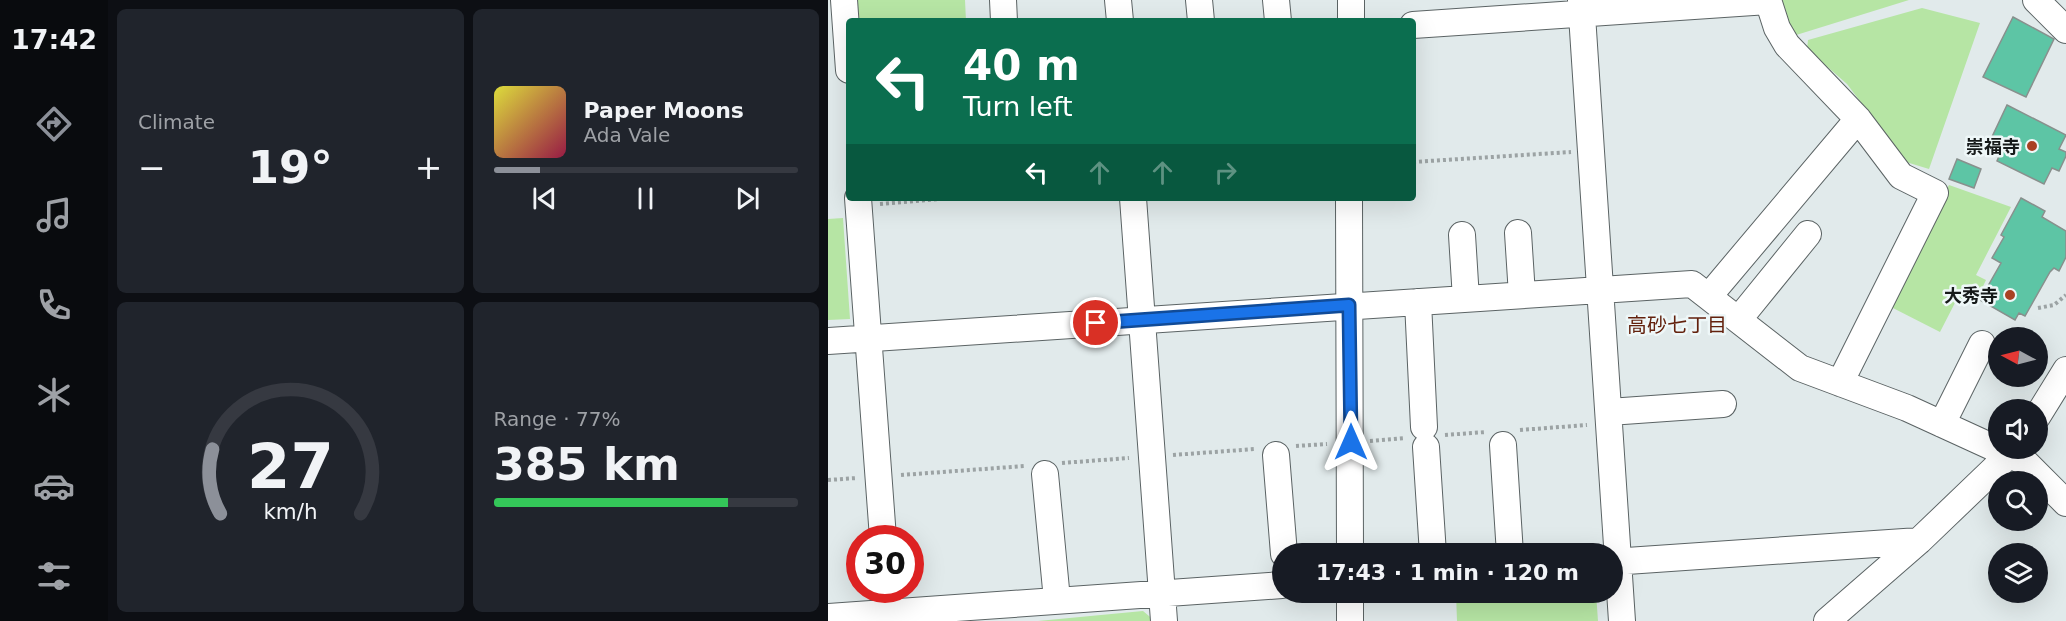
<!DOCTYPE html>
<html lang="en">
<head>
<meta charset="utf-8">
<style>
	body { margin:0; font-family:"DejaVu Sans","Noto Sans JP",sans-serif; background:#20242c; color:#f1f3f6; height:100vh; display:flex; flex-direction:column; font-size:22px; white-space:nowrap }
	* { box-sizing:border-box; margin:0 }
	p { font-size:20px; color:#9ea1a6 }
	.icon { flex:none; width:33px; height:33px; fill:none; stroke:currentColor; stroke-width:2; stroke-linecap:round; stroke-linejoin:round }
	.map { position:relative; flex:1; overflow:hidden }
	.panel { display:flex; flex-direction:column; gap:9px; padding:9px; background:#0d0f14; width:720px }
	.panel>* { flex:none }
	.hud { position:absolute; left:18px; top:18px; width:570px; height:183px; border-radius:6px; box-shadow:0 6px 24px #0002; background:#0b6e4f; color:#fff; overflow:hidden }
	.needle { width:39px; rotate:277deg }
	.controls { position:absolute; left:1160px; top:327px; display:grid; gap:12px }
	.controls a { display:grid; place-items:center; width:60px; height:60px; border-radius:50%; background:#171b24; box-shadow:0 6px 24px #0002; font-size:30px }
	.speed { position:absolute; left:18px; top:525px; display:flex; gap:12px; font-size:30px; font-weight:700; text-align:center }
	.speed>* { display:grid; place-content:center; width:78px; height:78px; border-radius:50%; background:#171b24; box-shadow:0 6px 24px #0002; line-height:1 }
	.speed .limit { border:9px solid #d22; background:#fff; color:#111 }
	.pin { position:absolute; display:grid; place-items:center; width:51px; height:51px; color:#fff; margin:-26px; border:3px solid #fff; border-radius:50%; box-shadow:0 2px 6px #0007 }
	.me { position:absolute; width:66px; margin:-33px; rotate:0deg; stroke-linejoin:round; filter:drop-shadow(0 0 4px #0008) }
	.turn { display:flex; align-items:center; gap:21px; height:126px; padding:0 18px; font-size:27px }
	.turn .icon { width:78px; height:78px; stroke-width:2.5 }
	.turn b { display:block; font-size:42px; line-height:51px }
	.lanes { display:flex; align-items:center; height:57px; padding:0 18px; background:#0003; justify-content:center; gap:30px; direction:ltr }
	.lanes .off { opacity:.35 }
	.big { font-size:45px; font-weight:700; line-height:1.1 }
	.panel .widget { flex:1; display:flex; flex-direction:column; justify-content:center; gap:9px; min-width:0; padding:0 21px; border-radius:9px; background:#20242c }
	.panel .dial { align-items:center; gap:0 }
	.dial svg { height:156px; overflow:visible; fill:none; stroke:#363941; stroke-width:7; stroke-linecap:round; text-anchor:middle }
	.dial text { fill:#f1f3f6; stroke:none }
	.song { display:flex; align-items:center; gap:18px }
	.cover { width:72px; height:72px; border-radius:9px; background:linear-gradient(135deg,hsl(60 70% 55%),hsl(340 70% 35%)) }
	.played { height:6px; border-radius:3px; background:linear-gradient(90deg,#8c9099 15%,#363941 15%) }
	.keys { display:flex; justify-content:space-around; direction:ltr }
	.heat { display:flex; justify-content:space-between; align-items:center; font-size:33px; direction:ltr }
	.charge { height:9px; border-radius:4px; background:linear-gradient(90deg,#34c759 77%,#363941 0) }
	.panel .tiles { flex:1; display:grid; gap:9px; grid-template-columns:repeat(2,1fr) }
	.trip { position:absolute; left:444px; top:543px; width:351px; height:60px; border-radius:30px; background:#171b24; box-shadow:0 6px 24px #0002; font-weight:700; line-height:60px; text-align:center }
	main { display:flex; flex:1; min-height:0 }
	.menu { display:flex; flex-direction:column; width:108px; justify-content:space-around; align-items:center; background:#090b0e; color:#9ea1a6 }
	.menu .icon { width:42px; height:42px }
	.menu .active { color:#8c9099 }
	.menu b { font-size:27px; color:#f1f3f6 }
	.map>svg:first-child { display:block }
	.green { fill:#b6e5a4 }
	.building { fill:#5dc5a5; stroke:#88908d; stroke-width:1.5 }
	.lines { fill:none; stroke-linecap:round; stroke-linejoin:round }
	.minor-casing { stroke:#5b6364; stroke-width:28 }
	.path { stroke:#9ca3a4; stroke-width:4; stroke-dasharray:3 3; stroke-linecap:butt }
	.minor { stroke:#fff; stroke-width:26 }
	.route-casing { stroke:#114b97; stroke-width:15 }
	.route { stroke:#1a73e8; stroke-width:10 }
	.poi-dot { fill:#a94123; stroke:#eef7f8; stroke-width:2 }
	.labels { text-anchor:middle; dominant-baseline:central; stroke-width:5; stroke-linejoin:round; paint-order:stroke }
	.poi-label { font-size:18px; font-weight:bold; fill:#161a1a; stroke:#eef7f8; text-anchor:end }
	.neighbourhood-label { font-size:20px; fill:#63210d; stroke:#eef7f8 }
</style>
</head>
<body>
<main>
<nav class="menu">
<b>17:42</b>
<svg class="icon active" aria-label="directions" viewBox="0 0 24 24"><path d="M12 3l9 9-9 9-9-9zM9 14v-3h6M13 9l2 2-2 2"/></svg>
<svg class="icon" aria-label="music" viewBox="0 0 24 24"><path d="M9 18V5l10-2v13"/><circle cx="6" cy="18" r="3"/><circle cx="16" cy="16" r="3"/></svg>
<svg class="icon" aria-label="phone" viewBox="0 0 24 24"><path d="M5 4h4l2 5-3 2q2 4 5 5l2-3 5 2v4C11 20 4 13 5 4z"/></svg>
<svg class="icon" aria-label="climate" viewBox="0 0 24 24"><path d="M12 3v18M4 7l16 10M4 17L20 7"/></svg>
<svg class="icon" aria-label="car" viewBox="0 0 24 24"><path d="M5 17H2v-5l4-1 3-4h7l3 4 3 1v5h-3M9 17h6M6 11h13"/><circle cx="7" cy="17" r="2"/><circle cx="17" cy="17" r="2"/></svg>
<svg class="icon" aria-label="filters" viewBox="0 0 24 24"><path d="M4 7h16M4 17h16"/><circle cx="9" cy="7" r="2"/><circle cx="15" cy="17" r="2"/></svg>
</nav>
<section class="panel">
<div class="tiles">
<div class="widget"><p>Climate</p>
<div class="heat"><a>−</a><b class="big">19°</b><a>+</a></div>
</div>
<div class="widget">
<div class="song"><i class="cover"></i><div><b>Paper Moons</b><p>Ada Vale</p></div></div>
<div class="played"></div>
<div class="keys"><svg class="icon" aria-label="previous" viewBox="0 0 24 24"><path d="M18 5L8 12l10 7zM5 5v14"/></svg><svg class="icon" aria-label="pause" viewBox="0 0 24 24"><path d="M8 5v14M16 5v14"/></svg><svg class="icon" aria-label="next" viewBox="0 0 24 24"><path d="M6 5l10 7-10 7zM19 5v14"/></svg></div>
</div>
<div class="widget dial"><svg viewBox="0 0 100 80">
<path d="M14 69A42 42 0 1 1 86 69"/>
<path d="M14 69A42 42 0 0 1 10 36" stroke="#8c9099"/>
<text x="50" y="56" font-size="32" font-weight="700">27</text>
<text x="50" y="72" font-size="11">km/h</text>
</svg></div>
<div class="widget"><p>Range · 77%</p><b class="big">385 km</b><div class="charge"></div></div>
</div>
</section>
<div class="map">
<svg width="1238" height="621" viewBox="0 0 1238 621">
	<rect width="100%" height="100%" fill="#e1eaeb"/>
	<path class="green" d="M28,0h109l1,21h-108z
		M950,0h131l-116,36z
		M1094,8l58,15 -51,146 -23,-7 -59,-78 -40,-35 1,-9z
		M1121,185l62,22 -35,68 10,5 -12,25 -16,-8 -18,35 -51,-26z
		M15,218l7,101 -22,1v-101z
		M628,593h140l2,28h-141z
		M315,611l12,10h-117z"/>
	<path class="building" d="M1185,17l41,22 -28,58 -43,-20z
		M1179,105l59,30 -7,14 7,3v4l-7,15 -7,-3 -8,16 -47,-23 7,-16 -13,-6z
		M1129,159l24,10 -7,19 -25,-9z
		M1193,198l24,13 -3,6 24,14v26l-7,14 -5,-3 -4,4 -25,44 -6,-3 -4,7 -35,-20 21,-37 -9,-5 12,-21 -3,-2z"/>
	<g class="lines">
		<g class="minor-casing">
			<path id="minor" d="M16,0l5,70
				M175,0l1,21
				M290,0l2,21
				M371,0l2,21
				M448,0l2,21
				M753,0l41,621
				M940,0l9,28 10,17 71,74 43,57 34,17 -95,190
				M1208,0l30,30
				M523,21v-21
				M585,25l355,-24
				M30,198l25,340
				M305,198l31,423
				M521,198l1,356
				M690,233l4,62
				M634,235l4,64
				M881,296l149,-177
				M590,302l6,125
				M911,319l69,-85
				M0,341l864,-57 108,84 107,40 118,54 41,41
				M781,412l114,-8
				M1209,417l29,-47
				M1114,424l40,-80
				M675,445l7,109
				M598,447l7,107
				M448,455l8,99
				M217,474l12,126
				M784,562l307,-21
				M59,590l2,31
				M522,592v29
				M0,617l454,-32
				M999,621l92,-80 97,-93"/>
		</g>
		<path class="path" d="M585,162l158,-10
			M52,204l72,-6
			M1210,308l16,-3 12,-10
			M692,430l67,-5
			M617,435l41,-3
			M542,441l35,-3
			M468,446l31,-2
			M345,455l82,-6
			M234,463l67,-5
			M73,475l124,-9
			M0,480l29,-2"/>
		<use href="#minor" class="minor"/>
	</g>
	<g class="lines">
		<g class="route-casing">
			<path id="route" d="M268,323l253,-18 2,137"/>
		</g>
		<use href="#route" class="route"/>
	</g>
	<g class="poi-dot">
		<circle cx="1204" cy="146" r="6"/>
		<circle cx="1182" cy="295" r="6"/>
	</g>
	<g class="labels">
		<g class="poi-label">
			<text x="1192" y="146">崇福寺</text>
			<text x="1170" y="295">大秀寺</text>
		</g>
		<g class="neighbourhood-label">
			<text x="849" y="325">高砂七丁目</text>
		</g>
	</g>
</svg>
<div class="controls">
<a><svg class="needle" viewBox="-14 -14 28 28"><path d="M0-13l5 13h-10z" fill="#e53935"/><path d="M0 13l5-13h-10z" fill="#9ea1a6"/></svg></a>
<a><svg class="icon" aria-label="sound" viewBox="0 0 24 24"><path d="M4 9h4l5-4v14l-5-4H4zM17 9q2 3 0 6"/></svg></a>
<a><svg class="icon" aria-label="search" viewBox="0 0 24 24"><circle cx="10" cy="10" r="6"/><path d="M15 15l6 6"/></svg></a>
<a><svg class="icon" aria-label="layers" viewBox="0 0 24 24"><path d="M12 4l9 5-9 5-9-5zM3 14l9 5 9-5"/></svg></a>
</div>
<div class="speed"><div class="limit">30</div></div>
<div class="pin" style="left:268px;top:323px;background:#d93025"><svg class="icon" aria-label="arrive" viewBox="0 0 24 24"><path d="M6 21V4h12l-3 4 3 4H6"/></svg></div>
<svg class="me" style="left:523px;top:442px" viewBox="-20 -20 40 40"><path d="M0-17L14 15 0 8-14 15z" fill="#1a73e8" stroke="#fff" stroke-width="4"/></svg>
<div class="trip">17:43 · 1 min · 120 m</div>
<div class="hud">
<div class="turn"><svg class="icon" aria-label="left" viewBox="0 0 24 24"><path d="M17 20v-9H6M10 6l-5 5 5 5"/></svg><div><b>40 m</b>Turn left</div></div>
<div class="lanes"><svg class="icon" aria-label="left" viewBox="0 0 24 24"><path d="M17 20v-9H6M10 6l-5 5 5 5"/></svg><svg class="icon off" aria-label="ahead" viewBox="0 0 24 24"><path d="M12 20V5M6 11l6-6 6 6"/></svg><svg class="icon off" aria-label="ahead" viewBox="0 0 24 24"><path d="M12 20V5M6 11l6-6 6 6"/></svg><svg class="icon off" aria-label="right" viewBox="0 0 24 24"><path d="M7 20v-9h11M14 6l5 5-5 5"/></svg></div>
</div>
</div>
</main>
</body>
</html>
